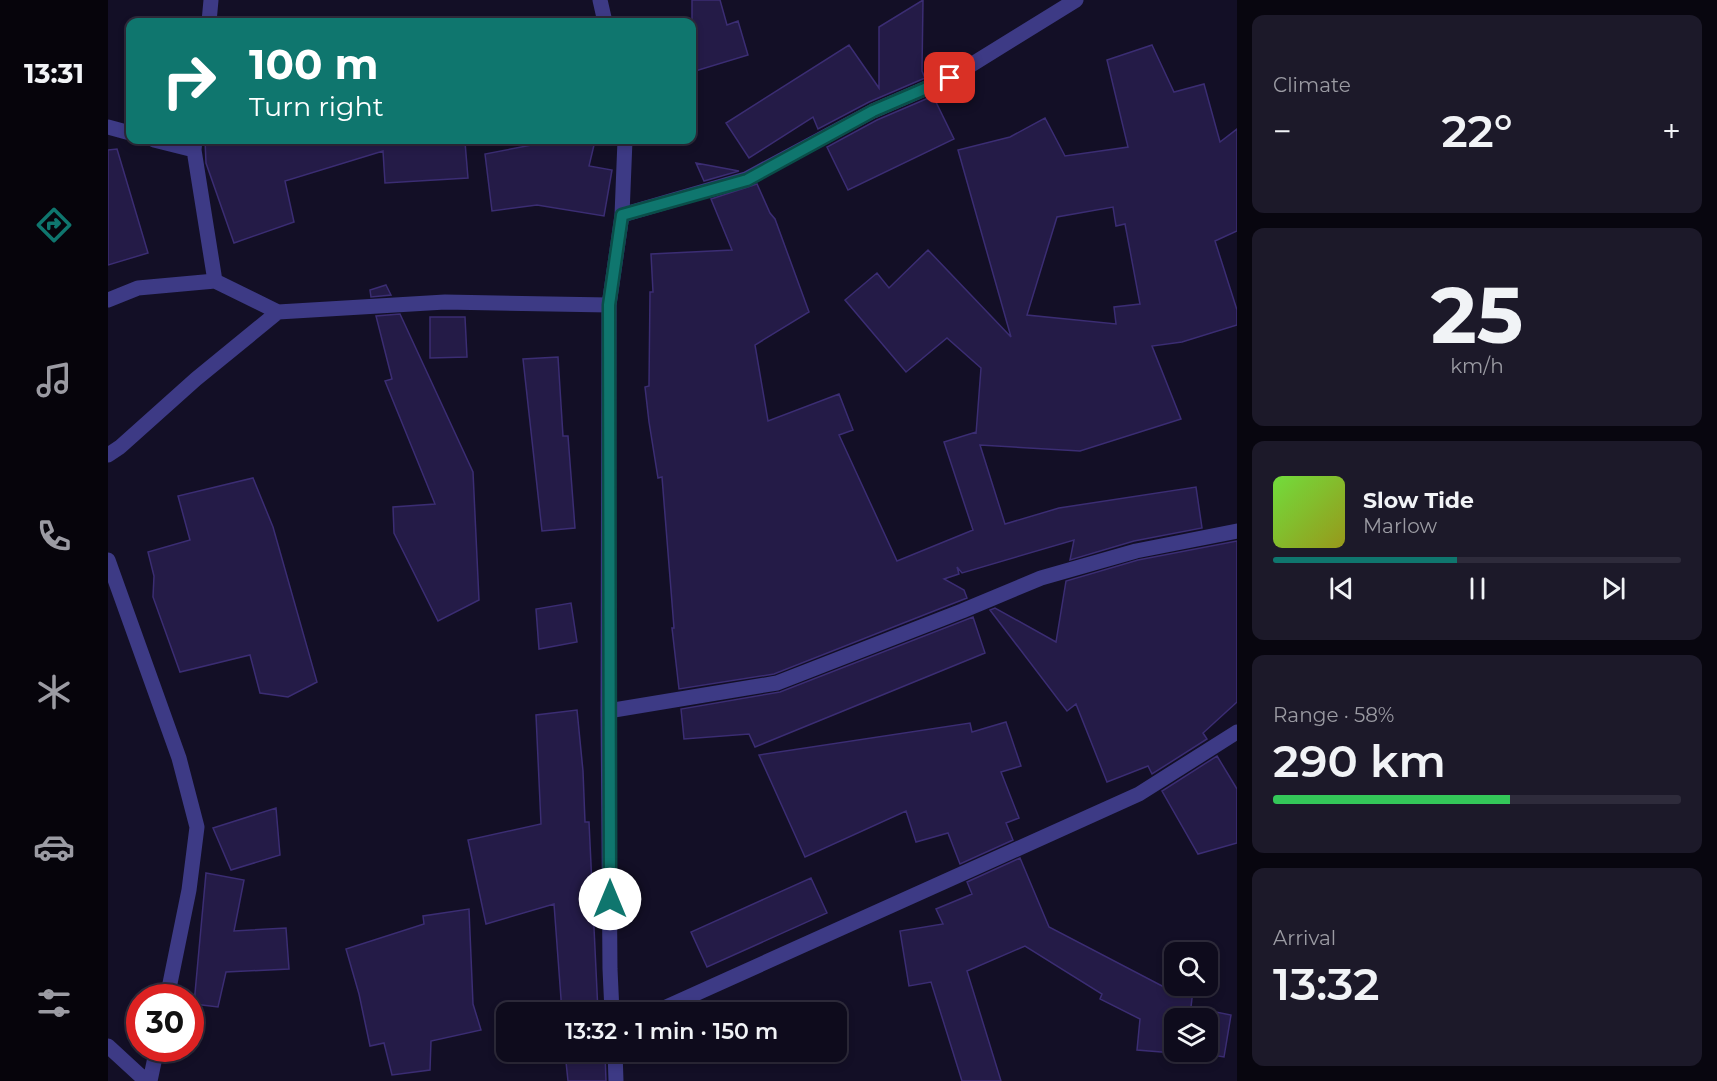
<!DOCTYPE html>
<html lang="en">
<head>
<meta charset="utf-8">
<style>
	body { margin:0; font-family:Montserrat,sans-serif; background:#1c1929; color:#f1f3f6; height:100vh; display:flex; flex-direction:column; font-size:22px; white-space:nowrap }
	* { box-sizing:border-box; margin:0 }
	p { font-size:20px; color:#9b9ba3 }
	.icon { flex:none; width:33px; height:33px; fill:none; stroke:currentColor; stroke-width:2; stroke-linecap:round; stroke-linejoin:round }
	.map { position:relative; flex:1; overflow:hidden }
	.drawer { display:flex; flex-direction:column; gap:15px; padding:15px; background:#08060f; width:480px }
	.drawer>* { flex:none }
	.top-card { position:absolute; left:18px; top:18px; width:570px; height:126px; border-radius:12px; box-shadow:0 3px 9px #0003,0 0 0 2px #2e2b3b; background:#0f766e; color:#fff; overflow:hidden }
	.buttons { position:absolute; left:1056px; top:942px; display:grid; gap:12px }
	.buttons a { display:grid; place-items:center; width:54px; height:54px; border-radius:12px; background:#0e0b1c; box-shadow:0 3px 9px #0003,0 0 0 2px #2e2b3b; font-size:30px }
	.speed { position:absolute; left:18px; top:984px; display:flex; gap:12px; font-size:30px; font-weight:700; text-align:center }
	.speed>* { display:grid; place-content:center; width:78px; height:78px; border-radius:50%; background:#0e0b1c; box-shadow:0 3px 9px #0003,0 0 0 2px #2e2b3b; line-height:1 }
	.speed .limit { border:9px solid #d22; background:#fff; color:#111 }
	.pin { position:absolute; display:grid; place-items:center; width:51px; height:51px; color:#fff; margin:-26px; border-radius:12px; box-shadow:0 3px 9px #0006 }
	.me { position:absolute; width:66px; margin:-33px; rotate:0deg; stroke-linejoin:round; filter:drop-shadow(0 0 4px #0008) }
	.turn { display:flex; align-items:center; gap:21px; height:126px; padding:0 24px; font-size:27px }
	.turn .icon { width:78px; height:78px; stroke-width:2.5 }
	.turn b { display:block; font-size:42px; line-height:51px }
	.big { font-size:45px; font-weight:600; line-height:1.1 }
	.drawer .tile { flex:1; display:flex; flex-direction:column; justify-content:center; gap:9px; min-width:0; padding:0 21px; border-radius:12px; background:#1c1929 }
	.drawer .dial { align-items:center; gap:0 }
	.dial b { font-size:78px; line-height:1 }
	.song { display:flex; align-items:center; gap:18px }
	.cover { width:72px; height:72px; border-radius:9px; background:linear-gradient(135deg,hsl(100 70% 55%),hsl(60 70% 35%)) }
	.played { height:6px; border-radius:3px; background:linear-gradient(90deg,#0f766e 45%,#2e2b3b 45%) }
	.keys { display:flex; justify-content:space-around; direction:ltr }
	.heat { display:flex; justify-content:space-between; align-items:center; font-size:33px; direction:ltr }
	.charge { height:9px; border-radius:4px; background:linear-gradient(90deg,#34c759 58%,#2e2b3b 0) }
	.trip { position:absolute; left:388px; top:1002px; width:351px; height:60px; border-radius:12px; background:#0e0b1c; box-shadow:0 3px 9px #0003,0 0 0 2px #2e2b3b; font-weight:600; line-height:60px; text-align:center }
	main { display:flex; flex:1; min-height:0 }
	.dock { display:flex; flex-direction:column; width:108px; justify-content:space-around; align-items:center; background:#06040b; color:#9b9ba3 }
	.dock .icon { width:42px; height:42px }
	.dock .active { color:#0f766e }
	.dock b { font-size:27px; color:#f1f3f6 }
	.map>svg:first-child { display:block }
	.building { fill:#241b47; stroke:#3b2d73; stroke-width:1.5; fill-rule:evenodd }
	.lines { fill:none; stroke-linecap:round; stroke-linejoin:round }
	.street { stroke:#3d3a85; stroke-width:15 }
	.route-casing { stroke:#0a4d48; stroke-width:15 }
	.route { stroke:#0f766e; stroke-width:10 }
</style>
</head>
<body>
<main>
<nav class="dock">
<b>13:31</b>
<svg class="icon active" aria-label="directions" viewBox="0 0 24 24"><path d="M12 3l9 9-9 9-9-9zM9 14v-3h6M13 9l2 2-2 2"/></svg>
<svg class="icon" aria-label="music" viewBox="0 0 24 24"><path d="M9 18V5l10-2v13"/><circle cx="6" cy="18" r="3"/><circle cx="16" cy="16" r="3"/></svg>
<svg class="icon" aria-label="phone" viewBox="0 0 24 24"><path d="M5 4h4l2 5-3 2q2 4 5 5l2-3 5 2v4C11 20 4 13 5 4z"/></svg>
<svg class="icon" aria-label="climate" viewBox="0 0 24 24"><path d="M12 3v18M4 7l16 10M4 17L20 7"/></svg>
<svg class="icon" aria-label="car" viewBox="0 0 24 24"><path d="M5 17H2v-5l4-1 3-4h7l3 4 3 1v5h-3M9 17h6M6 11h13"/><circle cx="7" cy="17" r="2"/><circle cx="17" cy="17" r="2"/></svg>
<svg class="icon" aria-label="filters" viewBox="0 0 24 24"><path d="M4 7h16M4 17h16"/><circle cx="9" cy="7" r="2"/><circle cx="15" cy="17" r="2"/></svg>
</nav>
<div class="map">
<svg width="1129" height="1081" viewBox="0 0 1129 1081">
	<rect width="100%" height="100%" fill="#130f26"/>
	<path class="building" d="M584,0h28l7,25 11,-4 10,34 -56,17z
		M815,0l-1,71 3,7 -56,24 -51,27 -5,-12 -64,41 -23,-35 123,-78 30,43v-61z
		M1044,45l22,47 30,-8 16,58 17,-13v102l-22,10 22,69v15l-55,17 -30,4 29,73 -101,32 -100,-6 25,79 54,-16 137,-21 6,41 -68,13 -64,19 4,-20 -112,33 -5,-6 2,7 -15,5 20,11 3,8 -193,76 -95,15 -7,-61h2l-12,-151 -4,1 -9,-56 -4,-35 4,-1 1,-94h3l-2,-38 81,-4 -21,-51 46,-15 13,29 5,6 34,93 -54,33 13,76 71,-27 14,36 -14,5 58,126 76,-31 -29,-88 32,-10v2l5,-66 -34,-30 -41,34 -61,-72 32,-27 12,15 39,-38 83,87 -53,-187 52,-13 35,-19 20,38 63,-9 -21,-87zM1005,207l3,19 9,-2 15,80 -26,3 2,17 -89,-9 30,-98z
		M825,96l21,43 -106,51 -21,-43 50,-27z
		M97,140h255l1,2h4l3,36 -83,5 -2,-32 -98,30 9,41 -60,21 -28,-80z
		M450,140h12l24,5 -5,21 23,4 -8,46 -67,-11 -45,6 -7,-57z
		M9,149l31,104 -40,12v-115z
		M588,163l43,8 -35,10z
		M278,285l5,10 -20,2 -1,-7z
		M292,314l73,158 6,128 -41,21 -44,-88 -1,-26 42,-3 -50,-123 7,-2 -16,-63z
		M322,317h35l2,40 -37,1z
		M450,357l5,79h5l7,92 -33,3 -19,-172z
		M145,478l20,49 44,155 -29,15 -28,-4 -10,-38 -70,17 -27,-75 1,-21 -6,-24 42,-12 -12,-44z
		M1129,541v161l-34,31 4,6 -55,35 -4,-8 -41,16 -31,-78 -9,7 -77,-101 5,-2 61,34 10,-61 72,-21z
		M463,603l6,39 -38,7 -3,-40z
		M865,617l12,36 -230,94 -6,-13 -65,5 -3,-30 99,-17z
		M469,710l6,61 2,51h4l9,190h-36l-8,-108 -68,20 -18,-84 73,-16 -5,-109z
		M898,722l15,44 -20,6 18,46 -13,5 7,17 -53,24 -12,-31 -32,9 -10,-31 -101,46 -46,-102 211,-32 2,9z
		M1109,756l20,33v54l-39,11 -36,-63z
		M168,808l4,47 -49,15 -18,-42z
		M912,858l29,69 115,60 29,3 -2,17 40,8 -7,42 -30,-5h14v-34h-34v34h12v2l-49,-4 3,-31 -40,-20 2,-5 -77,-48 -58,25 34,110h-39l-31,-99 -22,4 -9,-55 43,-7 -7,-15 36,-15 -5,-12z
		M98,873l38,7 -10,51 52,-3 3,41 -63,3 -8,35 -24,-3z
		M703,878l16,35 -120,54 -16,-35z
		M361,909l4,95 8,26 -50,11 -1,29 -38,5 -8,-32 -14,3 -11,-52 -13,-45 78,-25 -1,-8z
		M457,1052h40l1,29h-38z"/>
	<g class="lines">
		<path class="street" d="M492,0l5,22
			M101,22l2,-22
			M0,127l22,6
			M46,140l40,10
			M87,140l-1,10 21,131 63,31 167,-10 164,3
			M514,215l124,-36 127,-68 77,-33 126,-78
			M0,300l30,-12 77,-7
			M0,455l12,-8 76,-68 82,-67
			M0,560l71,198 18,69 -8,63 -22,108
			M500,711l169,-28 185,-72 79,-33 95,-27 101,-20
			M504,1012l-2,-43 -2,-258 1,-406 13,-90 3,-75
			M547,1012l484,-218 98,-62
			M0,1046l38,35
			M507,1052l1,29
			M42,1081l7,-33"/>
	</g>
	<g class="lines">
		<g class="route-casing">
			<path id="route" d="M502,899l-1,-594 13,-90 125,-35 126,-69 77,-33"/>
		</g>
		<use href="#route" class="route"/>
	</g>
</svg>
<div class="buttons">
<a><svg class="icon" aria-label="search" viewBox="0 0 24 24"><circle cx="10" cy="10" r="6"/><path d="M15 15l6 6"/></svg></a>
<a><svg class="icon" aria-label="layers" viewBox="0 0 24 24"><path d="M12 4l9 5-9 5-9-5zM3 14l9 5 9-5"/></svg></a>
</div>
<div class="speed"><div class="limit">30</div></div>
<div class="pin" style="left:842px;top:78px;background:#d93025"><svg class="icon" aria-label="arrive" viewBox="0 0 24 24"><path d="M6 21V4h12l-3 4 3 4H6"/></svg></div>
<svg class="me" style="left:502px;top:899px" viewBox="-20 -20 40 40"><circle r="19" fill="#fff"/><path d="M0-13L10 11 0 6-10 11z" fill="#0f766e"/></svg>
<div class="trip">13:32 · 1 min · 150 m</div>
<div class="top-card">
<div class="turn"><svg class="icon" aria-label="right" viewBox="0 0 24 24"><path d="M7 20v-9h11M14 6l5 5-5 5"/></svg><div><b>100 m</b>Turn right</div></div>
</div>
</div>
<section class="drawer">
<div class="tile"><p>Climate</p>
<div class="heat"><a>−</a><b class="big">22°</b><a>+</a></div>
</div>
<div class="tile dial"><b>25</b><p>km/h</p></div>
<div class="tile">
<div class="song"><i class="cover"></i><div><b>Slow Tide</b><p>Marlow</p></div></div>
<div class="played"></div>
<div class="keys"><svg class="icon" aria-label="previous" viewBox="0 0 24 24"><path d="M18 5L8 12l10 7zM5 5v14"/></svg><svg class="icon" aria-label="pause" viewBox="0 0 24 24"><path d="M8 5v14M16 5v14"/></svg><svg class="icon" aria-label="next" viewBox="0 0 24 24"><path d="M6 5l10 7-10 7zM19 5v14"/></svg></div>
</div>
<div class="tile"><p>Range · 58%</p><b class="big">290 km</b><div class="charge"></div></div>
<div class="tile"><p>Arrival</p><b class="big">13:32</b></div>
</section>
</main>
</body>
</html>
